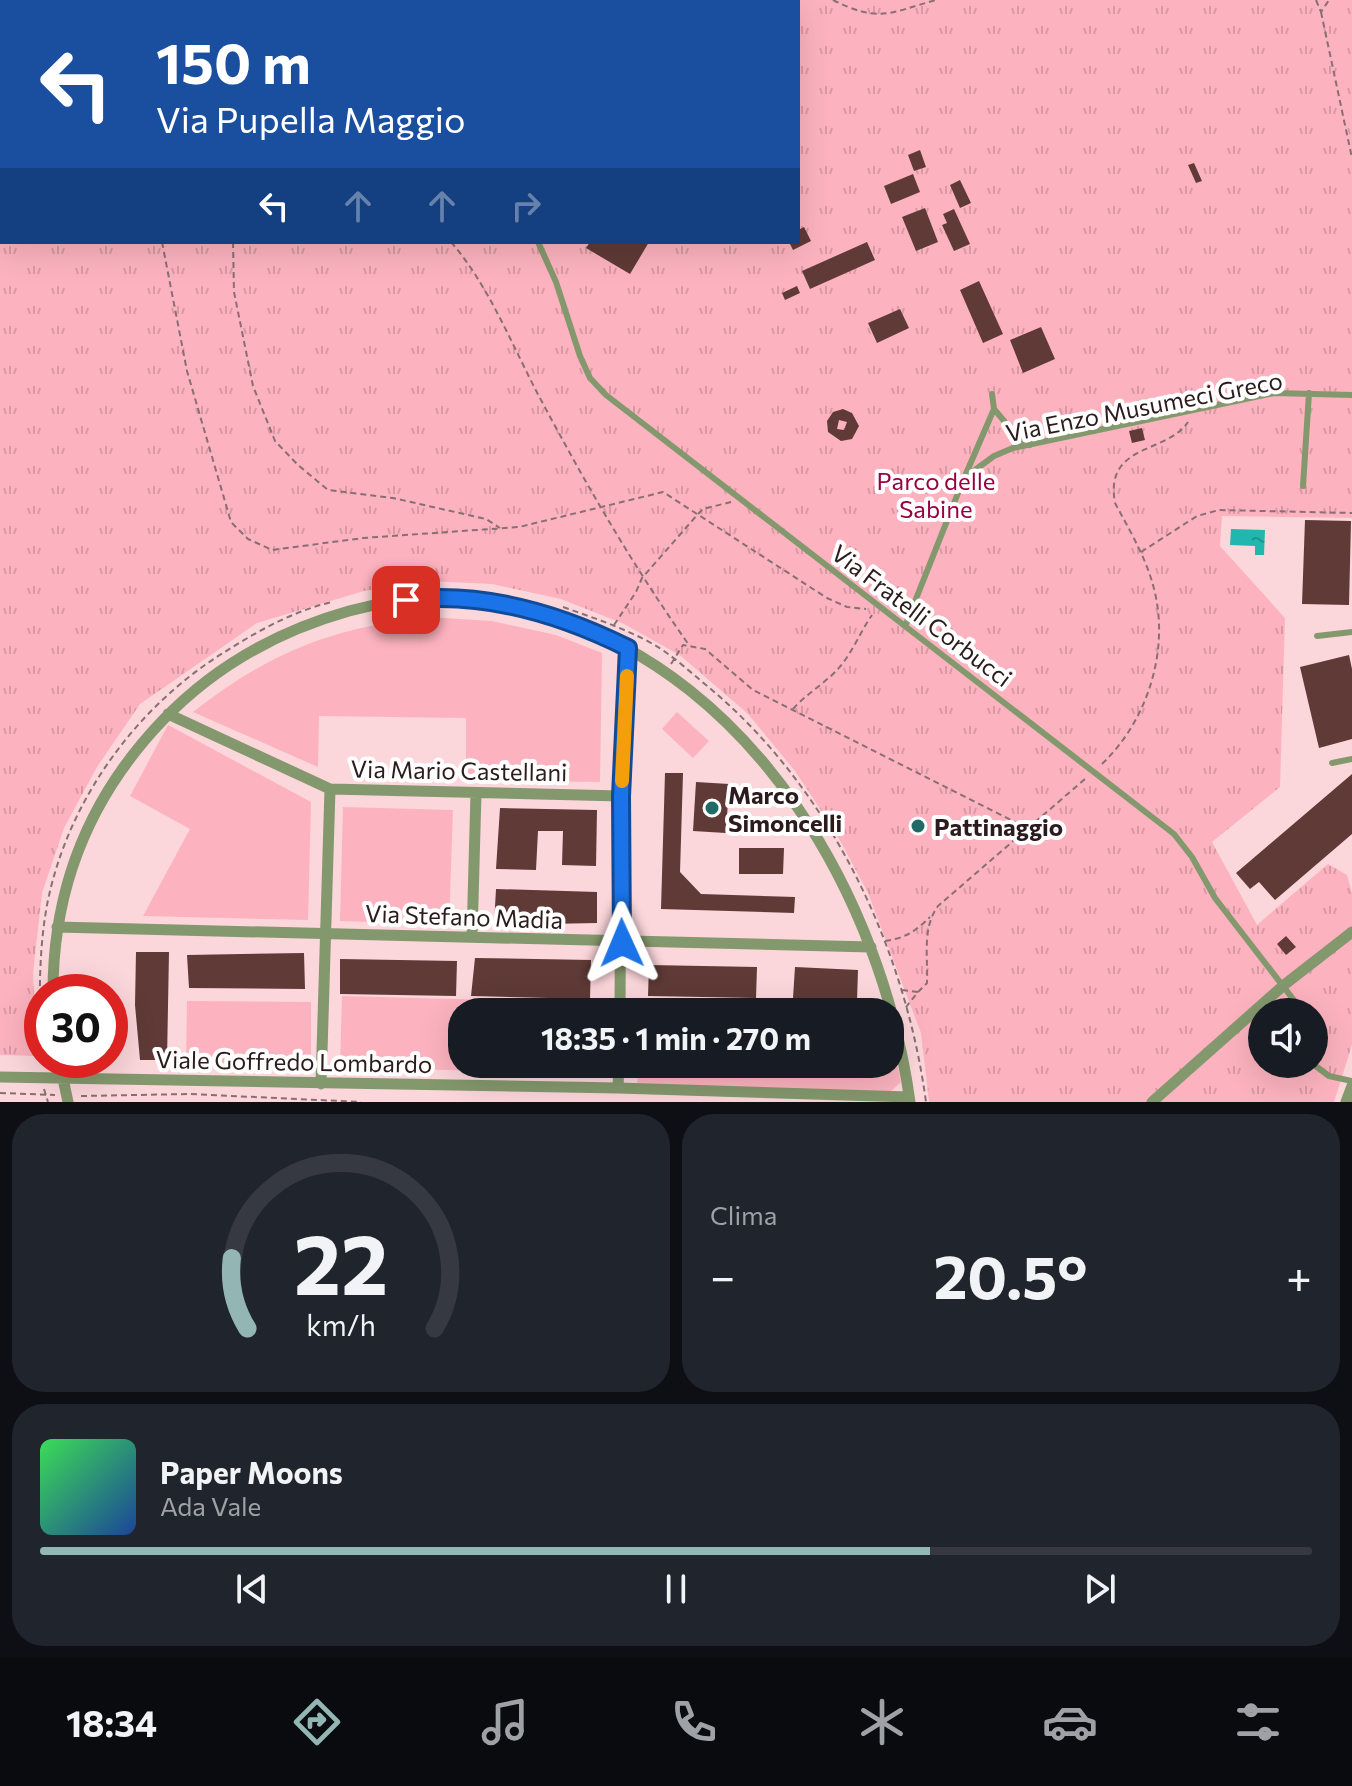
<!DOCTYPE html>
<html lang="it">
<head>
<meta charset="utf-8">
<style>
	body { margin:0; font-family:Commissioner,sans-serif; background:#20242c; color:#f1f3f6; height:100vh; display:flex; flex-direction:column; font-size:30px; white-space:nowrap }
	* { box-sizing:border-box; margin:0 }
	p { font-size:26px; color:#9ea1a6 }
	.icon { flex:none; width:44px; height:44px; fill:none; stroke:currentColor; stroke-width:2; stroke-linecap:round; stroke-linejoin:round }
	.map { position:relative; height:1102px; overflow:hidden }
	.details { display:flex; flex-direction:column; gap:12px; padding:12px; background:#0d0f14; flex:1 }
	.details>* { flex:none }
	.guide { position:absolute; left:0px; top:0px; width:800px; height:244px; box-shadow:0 8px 32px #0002; background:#1a4fa0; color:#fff; overflow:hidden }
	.buttons { position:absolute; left:1248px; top:998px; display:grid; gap:16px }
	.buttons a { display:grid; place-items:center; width:80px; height:80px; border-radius:50%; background:#171b24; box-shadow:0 8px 32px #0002; font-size:40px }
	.speed { position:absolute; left:24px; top:974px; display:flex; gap:16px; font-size:40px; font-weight:700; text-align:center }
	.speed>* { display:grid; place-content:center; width:104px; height:104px; border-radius:50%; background:#171b24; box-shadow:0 8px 32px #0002; line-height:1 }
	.speed .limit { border:12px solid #d22; background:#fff; color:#111 }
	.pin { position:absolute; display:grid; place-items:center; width:68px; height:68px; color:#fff; margin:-34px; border-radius:16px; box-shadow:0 4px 12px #0006 }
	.me { position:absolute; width:88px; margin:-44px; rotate:359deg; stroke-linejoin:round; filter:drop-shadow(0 0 6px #0008) }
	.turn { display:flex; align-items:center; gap:28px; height:168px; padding:0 24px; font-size:36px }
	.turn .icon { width:104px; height:104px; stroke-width:2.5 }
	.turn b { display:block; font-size:56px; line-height:68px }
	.lanes { display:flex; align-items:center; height:76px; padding:0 24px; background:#0003; justify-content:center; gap:40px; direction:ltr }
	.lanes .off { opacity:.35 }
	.big { font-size:60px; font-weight:700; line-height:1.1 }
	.details .card { flex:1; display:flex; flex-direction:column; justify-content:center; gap:12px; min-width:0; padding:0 28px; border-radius:32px; background:#20242c }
	.details .dial { align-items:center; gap:0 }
	.dial svg { height:208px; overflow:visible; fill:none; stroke:#363941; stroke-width:7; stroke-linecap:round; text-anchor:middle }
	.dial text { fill:#f1f3f6; stroke:none }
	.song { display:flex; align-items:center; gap:24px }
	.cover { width:96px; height:96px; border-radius:12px; background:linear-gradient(135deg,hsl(130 70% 55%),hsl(220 70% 35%)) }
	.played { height:8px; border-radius:4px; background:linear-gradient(90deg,#93b6b5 70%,#363941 70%) }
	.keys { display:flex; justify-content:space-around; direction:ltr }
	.heat { display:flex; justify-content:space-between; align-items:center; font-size:44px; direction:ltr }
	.details .tiles { flex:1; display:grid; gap:12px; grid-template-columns:1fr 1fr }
	.card:last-child { grid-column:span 2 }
	.trip { position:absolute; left:448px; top:998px; width:456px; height:80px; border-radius:32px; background:#171b24; box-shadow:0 8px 32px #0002; font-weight:700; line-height:80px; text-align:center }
	.tab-bar { display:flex; height:128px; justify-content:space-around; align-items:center; background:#090b0e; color:#9ea1a6 }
	.tab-bar .icon { width:56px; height:56px }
	.tab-bar .current { color:#93b6b5 }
	.tab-bar b { font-size:36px; color:#f1f3f6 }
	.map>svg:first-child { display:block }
	.grass { fill:#fcb3bf }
	.park { fill:url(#park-tufts); fill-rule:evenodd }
	.water { fill:url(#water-ripples) }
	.building { fill:#5f3a36; fill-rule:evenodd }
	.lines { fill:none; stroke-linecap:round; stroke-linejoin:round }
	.path { stroke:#896f73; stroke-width:2; stroke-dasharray:6 4; stroke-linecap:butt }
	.lane { stroke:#84986d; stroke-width:6 }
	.street { stroke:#84986d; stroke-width:11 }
	.route-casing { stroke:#114b97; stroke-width:20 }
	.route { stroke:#1a73e8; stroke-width:14 }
	.slow { stroke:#f59e0b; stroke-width:14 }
	.poi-dot { fill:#216b66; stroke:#fff; stroke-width:3 }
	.labels { text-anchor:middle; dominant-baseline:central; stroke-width:8; stroke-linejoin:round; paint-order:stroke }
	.street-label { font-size:24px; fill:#2b1b1d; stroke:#fff }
	.park-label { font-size:24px; fill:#99003f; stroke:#fff }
	.poi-label { font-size:24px; font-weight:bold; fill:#2b1b1d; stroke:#fff; text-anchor:start }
</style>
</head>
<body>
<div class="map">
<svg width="1352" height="1102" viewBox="0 0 1352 1102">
	<defs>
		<pattern id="park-tufts" width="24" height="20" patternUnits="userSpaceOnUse" patternTransform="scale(2)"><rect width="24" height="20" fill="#fcb3bf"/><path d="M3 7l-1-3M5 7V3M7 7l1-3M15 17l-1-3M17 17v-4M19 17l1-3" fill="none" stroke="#d899a4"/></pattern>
		<pattern id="water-ripples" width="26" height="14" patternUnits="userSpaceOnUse" patternTransform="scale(2)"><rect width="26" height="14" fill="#22b7ae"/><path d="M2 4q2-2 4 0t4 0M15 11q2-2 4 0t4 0" fill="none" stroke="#1e948d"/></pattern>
	</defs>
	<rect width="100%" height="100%" fill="#fbd6db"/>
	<path class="grass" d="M428,617l64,4 64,14 46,18 -2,129 -134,-2v-62l-147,-2 -1,51 -125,-55c77,-60 138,-84 235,-95z
		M677,712l32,29 -16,17 -31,-29z
		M168,725l143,77 -3,118 -165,-4 47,-87 -60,-33z
		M343,807l110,3 -4,114 -109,-3z
		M342,996l258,7 -1,9h-137v52h136l-1,10 -257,-7z
		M187,1001l124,1v64l-125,-2z
		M890,1032l11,50 -11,10 -253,-8 2,-20h251z"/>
	<path class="park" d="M0,0h1352v518l-130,-2 -2,30 65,72 -5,169 -68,55 45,83 71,-61 19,11 5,18v152l-18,57h-405l-8,-69 -53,-140 -32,-60 -41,-62 -47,-57 -67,-58 -57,-32 -63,-25 -69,-15 -64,-3 -64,10 -107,32 -117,81 -43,63 -33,61 -22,65 -9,80 3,83 -36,-1zM2,2h796v240h-796zM1262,1012h52v52h-52z"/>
	<path class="water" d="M1231,529l34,1 -1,25h-9v-9l-25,-1z"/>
	<path class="building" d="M920,150l6,17 -12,4 -6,-16z
		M1194,163l8,18 -6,2 -8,-18z
		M913,174l7,18 -29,12 -7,-18z
		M960,180l11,23 -11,5 -10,-23z
		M925,208l13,34 -22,9 -14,-34z
		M954,209l16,35 -16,7 -12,-26 5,-2 -4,-9z
		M804,227l7,14 -18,9 -4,-8h9v-12z
		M590,242h59l-19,32 -44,-26z
		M867,242l8,18 -65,29 -8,-18z
		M979,281l24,53 -20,9 -23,-53z
		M797,286l3,7 -15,7 -3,-7z
		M900,309l9,19 -32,15 -9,-20z
		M1041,327l14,32 -32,14 -13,-33z
		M843,409l9,4 7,13 -7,13 -11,2 -13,-9 -1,-11 6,-9zM839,420l8,2 -3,8 -7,-1z
		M1142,428l3,12 -13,3 -3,-12z
		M1305,520l46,1 -2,84 -47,-1z
		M1349,655l3,14v70l-33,9 -19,-81z
		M665,773h18l-3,99 21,22 94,3 -1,16 -133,-4z
		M1352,774v60l-77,66 -16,-18 -9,7 -14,-16z
		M696,782l33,2 -3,49 -33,-2z
		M500,808l97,2 -1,56 -34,-1 1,-34h-25l-2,39 -40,-1z
		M739,848h45l-1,26h-44z
		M496,889l101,3v31l-103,2z
		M1286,936l10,11 -10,8 -9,-11z
		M136,952h33l-2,108h-27l-5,-55z
		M304,953l1,36 -116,-1 -2,-33z
		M475,958l116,2 -1,39 -119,-3z
		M340,959l117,2 -1,35 -116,-2z
		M649,965l108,2 -1,31 -108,-2z
		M795,967l63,3 -1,31 -64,-3z"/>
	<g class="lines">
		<path class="path" d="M108,0l1,2
			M833,0c46,23 56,13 103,0
			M1316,0l5,12 8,-12
			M1321,12l31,146
			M162,242l25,129 44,151 17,17 24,11 91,-12 156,-11 144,-35 164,106 20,9 19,2
			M233,242l1,50 19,94 22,55 23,24 30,25 65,8 93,21 14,9
			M451,242c39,45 62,106 90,158 46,86 92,166 148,245
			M1141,552l56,-36 22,-6 133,3
			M563,607c31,11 61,21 90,37 19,11 36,27 53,41 123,101 199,261 220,417
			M614,625l22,-33 6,-14 56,-64 5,-5 28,-7
			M671,664l12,-19 22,4 48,41 272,137
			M793,709c13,-15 31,-25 44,-39 15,-16 23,-38 35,-55
			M1102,764c44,-42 67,-110 53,-171 -7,-32 -25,-62 -40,-90 -11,-60 52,-49 73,-81
			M885,941c20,-3 30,-9 45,-24
			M902,990l16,2 -12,15
			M918,992l9,-9c1,-27 -5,-55 11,-77l147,-127
			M42,1056c-3,-50 -4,-101 5,-151 20,-103 88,-197 176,-252 33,-21 70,-42 109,-51
			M44,1089l4,13
			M0,1093l55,2
			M81,1096l109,-2 171,8"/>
		<path class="lane" d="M421,0l2,2
			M538,242l18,40 24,74 10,22 16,17 568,439 18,23 23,41 88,114
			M994,409l21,25 15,11
			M965,476l29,-67 -2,-15
			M1303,486l6,-93
			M906,624l58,-146 30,-22 19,-8 261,-55 78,2
			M1317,636l35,-4
			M1332,763l20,-4
			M1313,1064l16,12 23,5"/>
		<path class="street" d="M168,714l162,75 291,7
			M57,927l814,20
			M472,937l4,-144
			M53,992c0,-104 37,-196 110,-272 51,-53 115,-89 186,-109 67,-18 136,-16 202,5 205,64 331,282 359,486
			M620,1012l1,-216 7,-148
			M59,1060l9,42
			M0,1077l618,11 291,9
			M321,1084l9,-295
			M618,1088l1,-24
			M1152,1102l132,-117 68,-53
			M1346,1102l6,-16"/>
	</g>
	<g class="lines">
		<g class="route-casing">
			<path id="route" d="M406,600c78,-9 154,14 222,48l-7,148 1,147"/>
		</g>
		<use href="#route" class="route"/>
		<path class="slow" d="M622,781l5,-105"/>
	</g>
	<g class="poi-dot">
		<circle cx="712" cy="808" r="8"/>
		<circle cx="918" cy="826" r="8"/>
	</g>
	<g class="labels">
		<g class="street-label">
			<text transform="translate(1144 406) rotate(-11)">Via Enzo Musumeci Greco</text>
			<text transform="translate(922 615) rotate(37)">Via Fratelli Corbucci</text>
			<text transform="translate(459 770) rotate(1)">Via Mario Castellani</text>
			<text transform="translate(464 916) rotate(2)">Via Stefano Madia</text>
			<text transform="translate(294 1061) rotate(1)">Viale Goffredo Lombardo</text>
		</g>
		<g class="park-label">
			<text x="936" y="480">Parco delle<tspan x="936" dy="28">Sabine</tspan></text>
		</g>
		<g class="poi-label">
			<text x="728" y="794">Marco<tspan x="728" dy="28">Simoncelli</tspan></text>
			<text x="934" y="826">Pattinaggio</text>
		</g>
	</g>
</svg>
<div class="buttons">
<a><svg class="icon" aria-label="sound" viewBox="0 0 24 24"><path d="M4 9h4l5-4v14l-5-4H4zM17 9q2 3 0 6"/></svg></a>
</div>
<div class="speed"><div class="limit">30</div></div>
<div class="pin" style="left:406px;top:600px;background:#d93025"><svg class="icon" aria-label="arrive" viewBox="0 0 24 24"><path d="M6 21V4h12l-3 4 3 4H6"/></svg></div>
<svg class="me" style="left:622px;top:943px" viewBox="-20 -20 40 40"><path d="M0-17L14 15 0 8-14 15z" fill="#1a73e8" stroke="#fff" stroke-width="4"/></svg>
<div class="trip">18:35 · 1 min · 270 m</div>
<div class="guide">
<div class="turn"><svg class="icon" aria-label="left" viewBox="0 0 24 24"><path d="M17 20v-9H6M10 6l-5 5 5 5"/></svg><div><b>150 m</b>Via Pupella Maggio</div></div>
<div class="lanes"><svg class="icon" aria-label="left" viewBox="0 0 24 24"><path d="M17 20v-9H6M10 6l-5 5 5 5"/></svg><svg class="icon off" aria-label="ahead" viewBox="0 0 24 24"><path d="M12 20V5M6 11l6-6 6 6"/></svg><svg class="icon off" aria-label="ahead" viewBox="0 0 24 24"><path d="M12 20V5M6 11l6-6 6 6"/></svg><svg class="icon off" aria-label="right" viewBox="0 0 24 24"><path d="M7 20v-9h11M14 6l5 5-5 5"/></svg></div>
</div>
</div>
<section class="details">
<div class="tiles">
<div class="card dial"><svg viewBox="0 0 100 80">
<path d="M14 69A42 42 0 1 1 86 69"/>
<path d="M14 69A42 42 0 0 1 8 42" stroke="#93b6b5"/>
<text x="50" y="56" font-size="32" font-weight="700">22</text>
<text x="50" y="72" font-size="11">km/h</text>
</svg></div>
<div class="card"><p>Clima</p>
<div class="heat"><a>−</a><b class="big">20.5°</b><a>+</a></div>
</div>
<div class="card">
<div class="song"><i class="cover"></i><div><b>Paper Moons</b><p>Ada Vale</p></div></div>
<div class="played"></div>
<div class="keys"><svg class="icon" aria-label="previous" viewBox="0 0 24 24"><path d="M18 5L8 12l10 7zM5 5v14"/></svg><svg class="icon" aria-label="pause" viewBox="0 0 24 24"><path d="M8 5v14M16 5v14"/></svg><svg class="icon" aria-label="next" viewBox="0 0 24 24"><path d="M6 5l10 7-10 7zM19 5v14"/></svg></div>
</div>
</div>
</section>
<nav class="tab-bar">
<b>18:34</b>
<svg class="icon current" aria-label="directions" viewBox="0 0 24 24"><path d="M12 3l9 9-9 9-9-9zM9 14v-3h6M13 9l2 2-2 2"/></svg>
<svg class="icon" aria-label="music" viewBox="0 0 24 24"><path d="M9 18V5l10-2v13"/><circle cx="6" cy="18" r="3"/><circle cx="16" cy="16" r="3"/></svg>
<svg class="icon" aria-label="phone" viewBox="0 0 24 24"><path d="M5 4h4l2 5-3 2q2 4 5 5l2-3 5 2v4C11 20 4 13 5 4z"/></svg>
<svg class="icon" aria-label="climate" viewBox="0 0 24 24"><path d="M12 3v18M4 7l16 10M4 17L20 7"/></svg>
<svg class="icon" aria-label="car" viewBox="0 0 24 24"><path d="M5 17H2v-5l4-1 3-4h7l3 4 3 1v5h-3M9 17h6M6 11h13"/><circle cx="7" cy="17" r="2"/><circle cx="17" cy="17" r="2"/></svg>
<svg class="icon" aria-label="filters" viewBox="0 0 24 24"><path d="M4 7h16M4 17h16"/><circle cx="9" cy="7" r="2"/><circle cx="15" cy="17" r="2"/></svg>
</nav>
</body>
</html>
